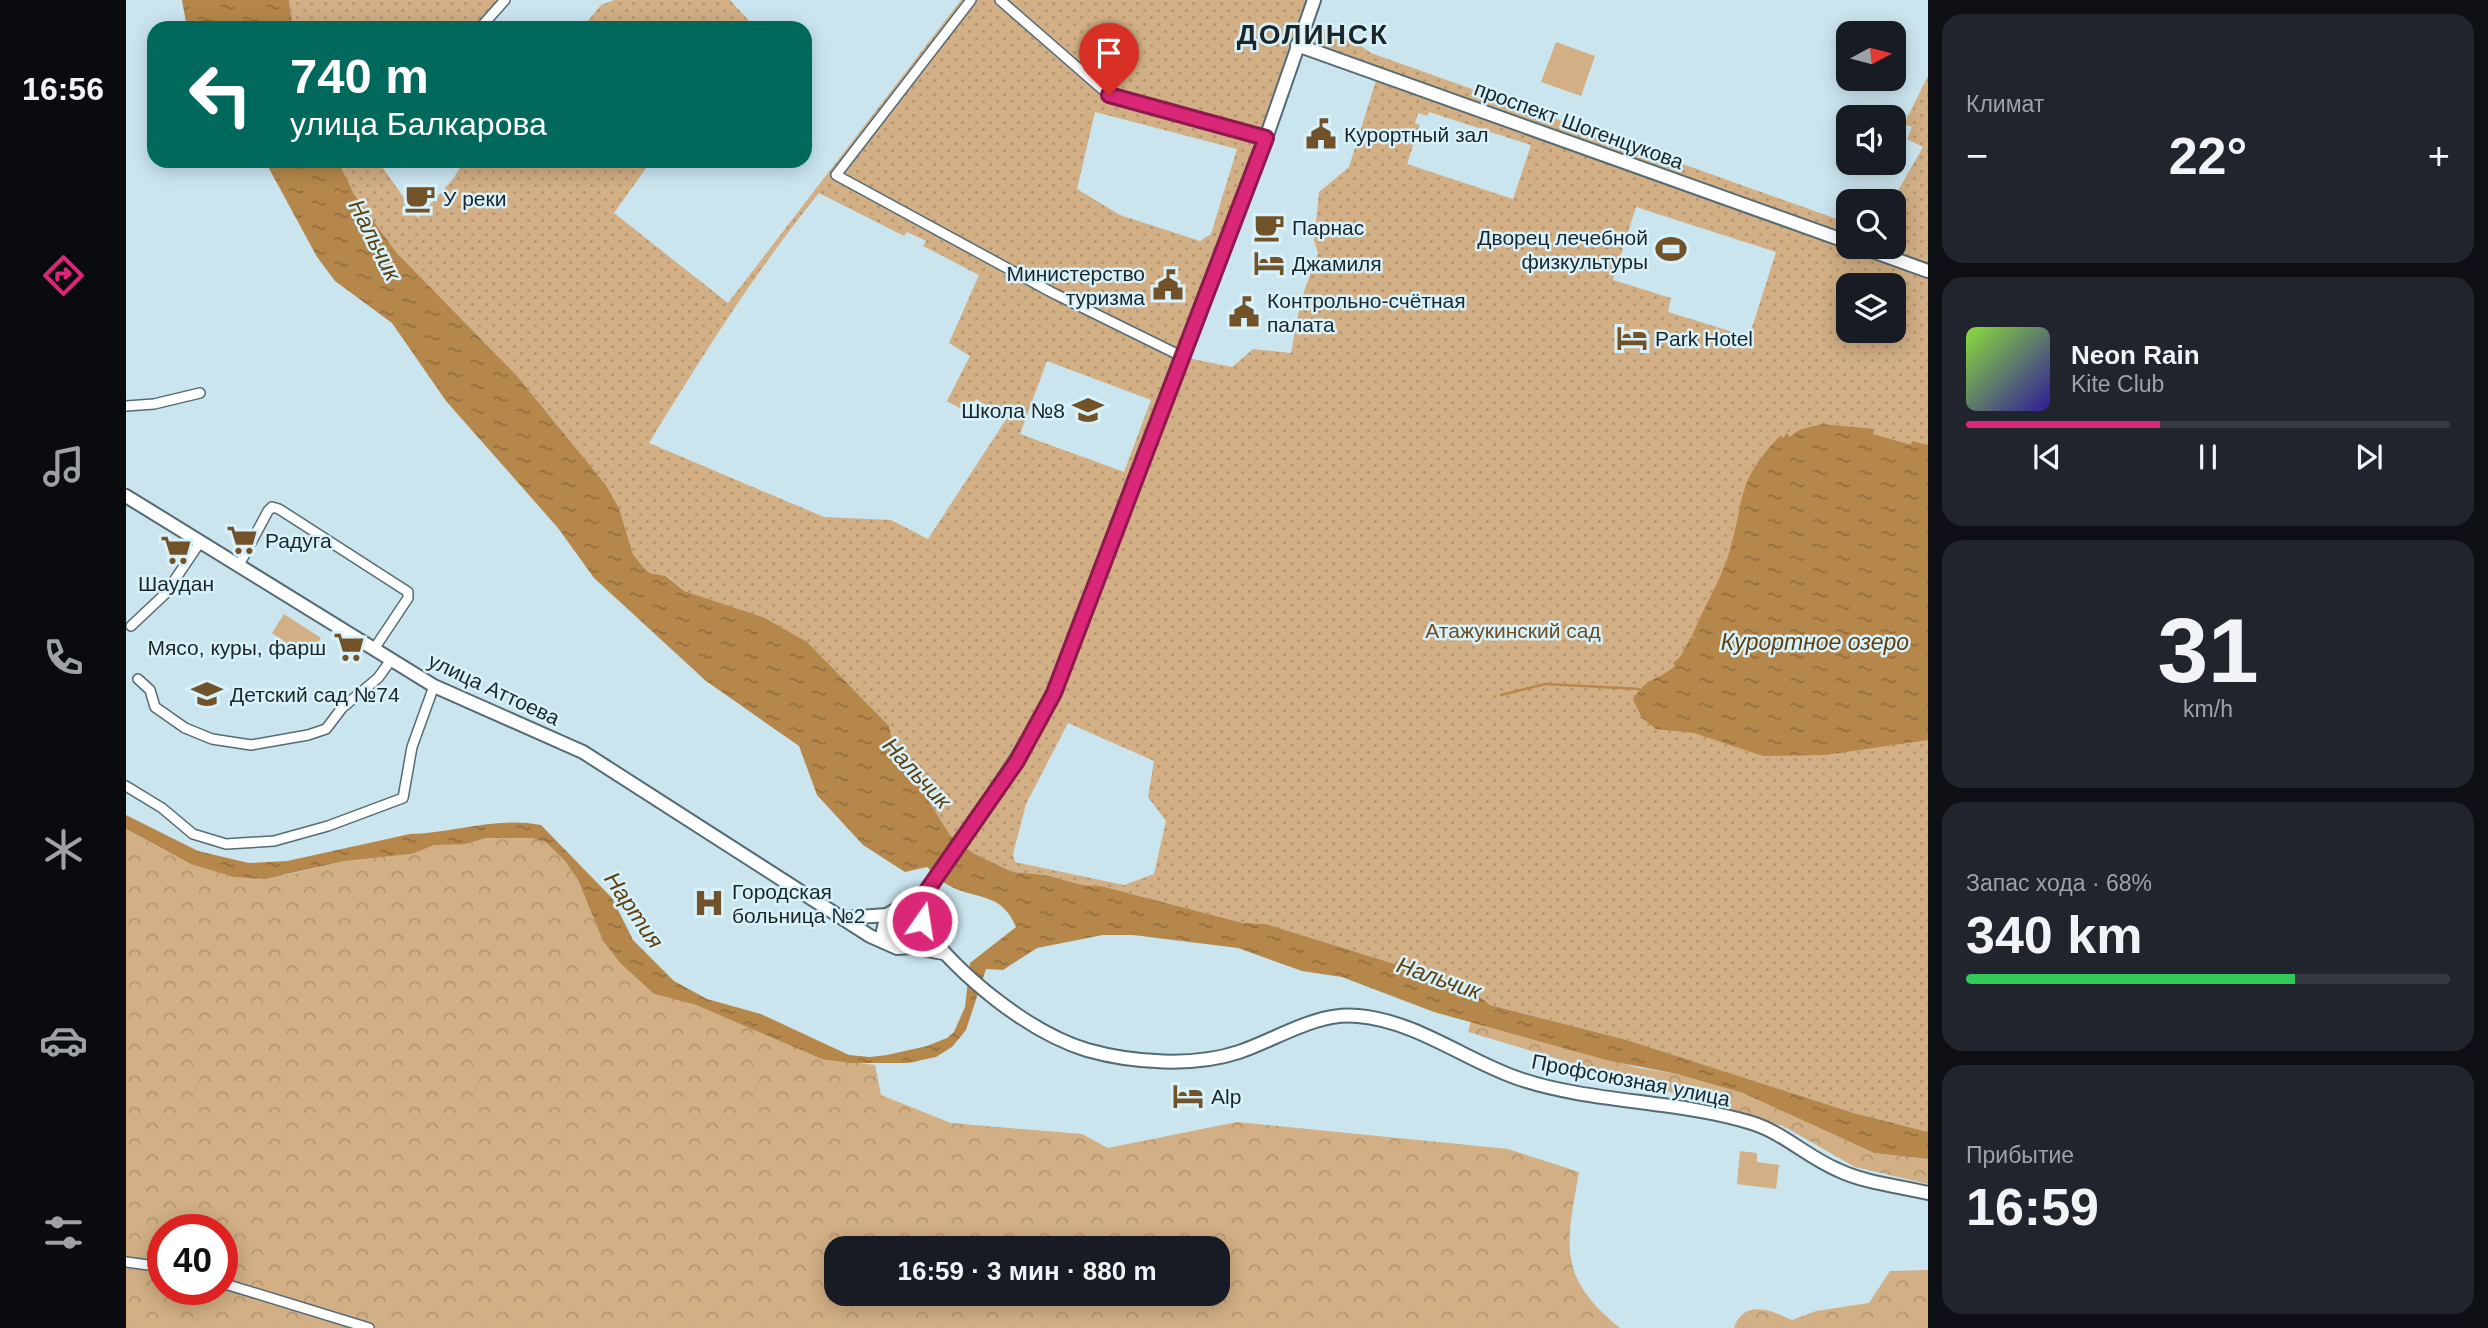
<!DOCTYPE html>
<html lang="ru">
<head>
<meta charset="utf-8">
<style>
	body { margin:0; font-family:Arial,sans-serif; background:#20242c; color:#f1f3f6; height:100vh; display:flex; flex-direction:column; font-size:26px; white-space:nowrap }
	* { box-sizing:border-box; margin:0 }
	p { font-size:23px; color:#9ea1a6 }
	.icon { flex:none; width:38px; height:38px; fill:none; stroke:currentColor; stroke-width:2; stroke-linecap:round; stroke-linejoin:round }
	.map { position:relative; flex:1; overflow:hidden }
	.sheet { display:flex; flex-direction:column; gap:14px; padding:14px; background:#0d0f14; width:560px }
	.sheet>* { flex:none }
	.top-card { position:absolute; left:21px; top:21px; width:665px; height:147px; border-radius:21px; box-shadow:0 4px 18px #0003; background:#00695c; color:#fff; overflow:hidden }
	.needle { width:46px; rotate:83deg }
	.buttons { position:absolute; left:1710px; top:21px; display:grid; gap:14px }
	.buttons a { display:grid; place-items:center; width:70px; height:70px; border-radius:14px; background:#171b24; box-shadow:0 4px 18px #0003; font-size:35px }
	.speed { position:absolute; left:21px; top:1214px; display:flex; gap:14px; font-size:35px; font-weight:700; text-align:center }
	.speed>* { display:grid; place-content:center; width:91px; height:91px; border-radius:50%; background:#171b24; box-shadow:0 4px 18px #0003; line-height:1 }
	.speed .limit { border:10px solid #d22; background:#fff; color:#111 }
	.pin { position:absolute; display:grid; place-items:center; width:60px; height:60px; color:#fff; margin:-72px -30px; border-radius:50% 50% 50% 0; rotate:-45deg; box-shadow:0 0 7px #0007 }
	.pin .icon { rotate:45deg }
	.me { position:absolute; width:77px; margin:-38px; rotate:13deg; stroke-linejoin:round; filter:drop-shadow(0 0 5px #0008) }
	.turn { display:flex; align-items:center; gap:24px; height:147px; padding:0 28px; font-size:32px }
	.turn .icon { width:91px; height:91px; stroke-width:2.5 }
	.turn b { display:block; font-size:49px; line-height:60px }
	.big { font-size:52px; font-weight:800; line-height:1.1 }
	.sheet .widget { flex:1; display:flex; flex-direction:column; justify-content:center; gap:10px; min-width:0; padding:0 24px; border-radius:21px; background:#20242c }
	.sheet .dial { align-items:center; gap:0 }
	.dial b { font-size:91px; line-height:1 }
	.song { display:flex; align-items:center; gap:21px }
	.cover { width:84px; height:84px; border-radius:10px; background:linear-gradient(135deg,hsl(90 70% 55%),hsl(250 70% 35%)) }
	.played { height:7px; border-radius:4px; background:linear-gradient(90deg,#db2777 40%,#363941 40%) }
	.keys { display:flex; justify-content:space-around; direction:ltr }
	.heat { display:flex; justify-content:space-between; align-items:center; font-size:38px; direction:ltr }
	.charge { height:10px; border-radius:5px; background:linear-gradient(90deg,#34c759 68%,#363941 0) }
	.trip { position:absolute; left:698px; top:1236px; width:406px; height:70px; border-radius:21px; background:#171b24; box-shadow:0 4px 18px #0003; font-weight:800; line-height:70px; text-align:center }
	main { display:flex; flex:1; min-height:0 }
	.dock { display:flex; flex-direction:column; width:126px; justify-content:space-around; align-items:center; background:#090b0e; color:#9ea1a6 }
	.dock .icon { width:49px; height:49px }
	.dock .selected { color:#db2777 }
	.dock b { font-size:32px; color:#f1f3f6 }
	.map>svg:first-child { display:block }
	.grass { fill:#d2af85 }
	.forest { fill:url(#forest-crowns); fill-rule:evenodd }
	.park { fill:url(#park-dots); fill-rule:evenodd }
	.water { fill:url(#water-ripples) }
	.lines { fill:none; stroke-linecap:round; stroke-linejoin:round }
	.stream { stroke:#b6874b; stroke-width:2.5 }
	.street-casing { stroke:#546b73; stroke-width:12 }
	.secondary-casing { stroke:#546b73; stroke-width:16 }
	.street { stroke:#fff; stroke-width:9 }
	.secondary { stroke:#fff; stroke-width:12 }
	.route-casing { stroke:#8e194d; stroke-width:18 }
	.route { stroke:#db2777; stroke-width:12 }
	.labels { text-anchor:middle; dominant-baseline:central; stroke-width:5; stroke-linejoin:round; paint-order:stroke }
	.street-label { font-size:21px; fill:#1c2629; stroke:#d8f2fc }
	.poi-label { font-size:21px; fill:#1c2629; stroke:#d8f2fc; text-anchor:start }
	.park-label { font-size:21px; fill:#6e4c1f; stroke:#d8f2fc }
	.water-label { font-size:23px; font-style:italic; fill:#5f3f0f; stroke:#d8f2fc }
	.district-label { font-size:28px; font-weight:bold; letter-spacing:2px; fill:#1c2629; stroke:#d8f2fc }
</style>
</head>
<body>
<main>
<nav class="dock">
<b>16:56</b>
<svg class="icon selected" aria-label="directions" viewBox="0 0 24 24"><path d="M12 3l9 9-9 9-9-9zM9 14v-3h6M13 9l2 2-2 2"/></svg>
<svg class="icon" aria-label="music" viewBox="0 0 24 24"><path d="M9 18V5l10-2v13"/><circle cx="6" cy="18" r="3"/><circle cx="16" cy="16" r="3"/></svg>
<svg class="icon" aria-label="phone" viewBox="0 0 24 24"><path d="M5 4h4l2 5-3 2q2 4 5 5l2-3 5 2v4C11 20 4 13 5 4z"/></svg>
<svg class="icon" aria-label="climate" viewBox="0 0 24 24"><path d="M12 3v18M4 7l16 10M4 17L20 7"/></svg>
<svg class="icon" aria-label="car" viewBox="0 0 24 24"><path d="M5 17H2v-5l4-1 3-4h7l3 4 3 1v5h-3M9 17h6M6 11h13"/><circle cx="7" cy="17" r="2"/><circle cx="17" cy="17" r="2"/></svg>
<svg class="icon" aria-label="filters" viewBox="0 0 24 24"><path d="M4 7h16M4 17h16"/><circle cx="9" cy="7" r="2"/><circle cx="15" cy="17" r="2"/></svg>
</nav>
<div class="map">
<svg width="1802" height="1328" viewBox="0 0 1802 1328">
	<defs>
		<pattern id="forest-crowns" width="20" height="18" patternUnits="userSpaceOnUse" patternTransform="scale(1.75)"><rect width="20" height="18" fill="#d2af85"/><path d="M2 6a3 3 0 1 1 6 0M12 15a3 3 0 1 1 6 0" fill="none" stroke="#b49673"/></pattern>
		<pattern id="park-dots" width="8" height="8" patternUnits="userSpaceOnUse" patternTransform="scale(1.75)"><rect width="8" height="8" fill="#d2af85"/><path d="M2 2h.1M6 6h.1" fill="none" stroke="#b49673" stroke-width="1.8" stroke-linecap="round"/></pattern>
		<pattern id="water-ripples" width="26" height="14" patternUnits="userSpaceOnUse" patternTransform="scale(1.75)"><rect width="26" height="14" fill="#b6874b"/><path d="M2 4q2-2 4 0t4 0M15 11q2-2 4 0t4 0" fill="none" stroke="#936e3e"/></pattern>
	</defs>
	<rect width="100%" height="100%" fill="#cbe5ef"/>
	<path class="grass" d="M1430,42l39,14 -14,40 -40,-14z
		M158,614l37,24 -13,19 -36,-24z
		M763 928a13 13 0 1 1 26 0a13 13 0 1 1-26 0Z
		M1614,1151l17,2v9l22,3 -3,24 -39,-5z"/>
	<path class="forest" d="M0,829l40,22 120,24 59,-14 67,-7 22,-10h32l20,-6h45l16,4 18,19 13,19 25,61 18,23 33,30 42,11 126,53 53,7 6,30 70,28 131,11 26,14 129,-26 271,27 71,23c-13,74 -22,105 41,156h-1494zM37,1230h59v60h-59zM710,1248h382v45h-382z
		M1345,1021l168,47 34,5 70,20 131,60 54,6v25l-73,-17 -72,-41 -315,-94z
		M1802,1270v58h-194c10,-29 36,-18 58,-8l24,-9 53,-8 21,-32z"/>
	<path class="park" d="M163,0h216l-25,28h-187z
		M488,0h116l21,23 -3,5h-166l19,-23z
		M835,0h353l-8,22 43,16 22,15 477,170v24h46l-2,-46 31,-54 -16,-8 5,-12 -8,-3 24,-48v1056l-74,-19 -227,-73 -137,-35 -11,-9 -68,-27 -145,-45 -23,-1 -142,-37 -19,-1 -36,-10 -34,-3 -39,-19 -23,-18 -41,-66 -13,-14 -7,-29 -52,-52 -74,-57 -79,-26 -17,-15 -17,-3 -7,-6 -10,-13 -14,-46 -13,-23 -89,-109 -121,-124 -42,-58 -16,-33h43l2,7 35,50 35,-39 11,-18h187l-37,52 114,90zM1171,45l81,29 -29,93 -30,25 -5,49 4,12 -17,47 -10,53 -38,-4 -21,18 -49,-10zM969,112l142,37 -26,85 -11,7 -80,-26 -43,-26zM1303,112l102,33 -18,54 -106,-35 13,-39 -5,-2 3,-10 10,3zM693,193l85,43 3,-4 19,9 -3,5 56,29 -30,68 21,13 -23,45 20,11 9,-13 31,19 -79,121 -37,-19 -67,-3 -175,-74c53,-87 106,-171 170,-250zM1510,207l140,45 -27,85 -81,-25 3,-14 -58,-18zM1722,285h46v46h-46zM921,361l104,39 -27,72 -104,-38zM942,723l86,38 -6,36 18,24 -12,53 -30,11 -109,-23 -2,-8 13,-50z"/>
	<path class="water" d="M56,0h107l4,28h-106z
		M139,161h73l16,33 42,58 121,124 89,109 13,23 14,46 10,13 7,6 16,3 18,15 79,26 44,25 82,84 7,29 13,14 41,66 23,18 39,19 34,3 36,10 19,1 142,37 23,1 145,45 68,27 11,9 137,35 227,73 74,19v27l-54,-6 -131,-60 -70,-20 -63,-12 -176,-49 -92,-35 -40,-6 -64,-23 -105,-13h-30l-66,13 -34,22 -17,-1 -20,61 -14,17 -16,10 -28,6h-57l-29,-4 -126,-54 -42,-11 -33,-30 -18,-23 -25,-61 -13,-19 -19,-19 -15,-4h-45l-20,6 -32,1 -22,9 -67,7 -80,18 -31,-2 -43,-13 -65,-35v-14l72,36 51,12 38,-2 123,-27c44,-1 87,-18 131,-9l71,73 21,42 41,41 33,18 54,15 88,41 21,2 17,-2 40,-9 20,-8 7,-6 11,-25 5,-44 46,-36c-15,-36 -39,-26 -68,-42 -8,-4 -15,-13 -21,-18l-22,5 -42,-27 -46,-50 -18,-49 -93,-65 -112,-103 -36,-50 -112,-127 -54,-78 -57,-42 -18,-24z
		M1696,424l52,5 -1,5 38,11 1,-4 16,4v295l-103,15 -62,1 -69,-23 -38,-4 -14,-11 -9,-18c14,-24 23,-18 42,-34l-2,-3 7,-6 11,-20 7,2 -6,-3c12,-30 29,-55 38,-86 15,-52 6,-69 51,-115l1,4 5,-6 3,4 9,-7z"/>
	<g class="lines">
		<path class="stream" d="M1375,695l44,-11 94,5"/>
		<g class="street-casing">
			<path id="street" d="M845,0l-135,175 215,117 132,65
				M874,0l109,95 157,43
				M354,28l25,-28
				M0,406l28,-2 46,-11
				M113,565l29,-54 4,-4 7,2 129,83v6l-34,51
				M5,626l34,-32 36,-53
				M12,679l12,11 5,17 30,21 27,11 39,6 57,-10 18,-6 16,-21 36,-30 13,-18
				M0,786l36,22 31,26 33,10 48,-3 54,-15 75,-28 9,-51 22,-61
				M0,1262l37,5
				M96,1283l147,45"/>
		</g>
		<g class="secondary-casing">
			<path id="secondary" d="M1171,45l551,197
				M1735,247l67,24
				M0,496l308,190 149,66 287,184 27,12 14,-1 32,6
				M719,918l42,-3
				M797,927c37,49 105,105 164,123 46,13 107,17 152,2 39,-13 76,-40 119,-36 59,5 108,45 162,63 71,24 158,21 232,44 32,10 55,34 86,47 27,13 61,16 90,23
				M765,945l-8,-14 4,-16 39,-23
				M785,947c20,-13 6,-40 18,-59 41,-66 91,-124 124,-195l213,-555 48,-138"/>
		</g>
		<use href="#street" class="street"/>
		<use href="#secondary" class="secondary"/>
	</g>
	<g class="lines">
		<g class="route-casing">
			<path id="route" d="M796,921l4,-29 91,-131 37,-68 212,-555 -157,-43"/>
		</g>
		<use href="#route" class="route"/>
	</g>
	<defs>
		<g id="civic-bare" transform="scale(2.415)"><path d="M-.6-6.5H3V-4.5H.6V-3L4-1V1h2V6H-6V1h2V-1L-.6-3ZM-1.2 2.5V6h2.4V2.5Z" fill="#725228" stroke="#d8f2fc" stroke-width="2.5" paint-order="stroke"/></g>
		<g id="cafe-bare" transform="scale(2.415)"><path d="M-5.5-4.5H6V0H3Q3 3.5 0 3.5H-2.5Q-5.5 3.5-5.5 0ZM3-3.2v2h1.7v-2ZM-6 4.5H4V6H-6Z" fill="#725228" stroke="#d8f2fc" stroke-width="2.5" paint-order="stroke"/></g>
		<g id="stadium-bare" transform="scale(2.415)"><path d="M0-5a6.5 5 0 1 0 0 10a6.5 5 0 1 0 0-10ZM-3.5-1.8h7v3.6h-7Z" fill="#725228" stroke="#d8f2fc" stroke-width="2.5" paint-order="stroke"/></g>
		<g id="hotel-bare" transform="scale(2.415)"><path d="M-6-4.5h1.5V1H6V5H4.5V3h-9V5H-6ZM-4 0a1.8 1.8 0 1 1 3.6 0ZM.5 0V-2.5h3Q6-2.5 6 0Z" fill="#725228" stroke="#d8f2fc" stroke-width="2.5" paint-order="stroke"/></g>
		<g id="school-bare" transform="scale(2.415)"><path d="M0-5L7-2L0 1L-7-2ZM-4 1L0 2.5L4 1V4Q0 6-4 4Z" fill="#725228" stroke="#d8f2fc" stroke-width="2.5" paint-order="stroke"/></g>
		<g id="supermarket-bare" transform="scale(2.415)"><path d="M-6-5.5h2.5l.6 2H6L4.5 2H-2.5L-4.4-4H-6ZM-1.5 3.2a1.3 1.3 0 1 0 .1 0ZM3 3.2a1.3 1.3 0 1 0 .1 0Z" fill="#725228" stroke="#d8f2fc" stroke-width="2.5" paint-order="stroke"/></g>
		<g id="hospital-bare" transform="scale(2.415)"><path d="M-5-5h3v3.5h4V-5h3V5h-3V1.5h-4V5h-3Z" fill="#725228" stroke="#d8f2fc" stroke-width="2.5" paint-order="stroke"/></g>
	</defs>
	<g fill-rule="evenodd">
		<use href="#civic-bare" x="1195" y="134"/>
		<use href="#cafe-bare" x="294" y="198"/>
		<use href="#cafe-bare" x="1143" y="227"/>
		<use href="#stadium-bare" x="1545" y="249"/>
		<use href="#hotel-bare" x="1143" y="263"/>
		<use href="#civic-bare" x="1042" y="285"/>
		<use href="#civic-bare" x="1118" y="312"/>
		<use href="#hotel-bare" x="1506" y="338"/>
		<use href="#school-bare" x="962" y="410"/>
		<use href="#supermarket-bare" x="116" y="540"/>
		<use href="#supermarket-bare" x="50" y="550"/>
		<use href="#supermarket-bare" x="223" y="647"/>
		<use href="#school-bare" x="81" y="694"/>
		<use href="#hospital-bare" x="583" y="903"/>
		<use href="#hotel-bare" x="1062" y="1096"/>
	</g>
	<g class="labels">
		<g class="street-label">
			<text transform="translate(1453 125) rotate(20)">проспект Шогенцукова</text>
			<text transform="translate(368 689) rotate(25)">улица Аттоева</text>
			<text transform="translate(1505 1080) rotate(11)">Профсоюзная улица</text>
		</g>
		<g class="poi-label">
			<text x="1218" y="134">Курортный зал</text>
			<text x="317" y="198">У реки</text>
			<text x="1166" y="227">Парнас</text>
			<text x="1522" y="237" text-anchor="end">Дворец лечебной<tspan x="1522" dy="24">физкультуры</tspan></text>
			<text x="1166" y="263">Джамиля</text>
			<text x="1019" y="273" text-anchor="end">Министерство<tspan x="1019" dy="24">туризма</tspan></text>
			<text x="1141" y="300">Контрольно-счётная<tspan x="1141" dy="24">палата</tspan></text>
			<text x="1529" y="338">Park Hotel</text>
			<text x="939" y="410" text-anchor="end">Школа №8</text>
			<text x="139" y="540">Радуга</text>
			<text x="50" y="583" text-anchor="middle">Шаудан</text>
			<text x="200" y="647" text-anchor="end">Мясо, куры, фарш</text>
			<text x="104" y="694">Детский сад №74</text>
			<text x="606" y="891">Городская<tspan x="606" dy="24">больница №2</tspan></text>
			<text x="1085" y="1096">Alp</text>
		</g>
		<g class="park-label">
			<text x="1387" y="630">Атажукинский сад</text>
		</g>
		<g class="water-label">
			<text transform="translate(249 240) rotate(63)">Нальчик</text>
			<text x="1689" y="642">Курортное озеро</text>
			<text transform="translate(791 773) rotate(47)">Нальчик</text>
			<text transform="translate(508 910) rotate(56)">Нартия</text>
			<text transform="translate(1313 978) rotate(19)">Нальчик</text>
		</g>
		<g class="district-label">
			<text x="1187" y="34">ДОЛИНСК</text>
		</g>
	</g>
</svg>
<div class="buttons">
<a><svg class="needle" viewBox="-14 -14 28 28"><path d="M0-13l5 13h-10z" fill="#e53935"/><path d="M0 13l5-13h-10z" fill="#9ea1a6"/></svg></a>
<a><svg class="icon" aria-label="sound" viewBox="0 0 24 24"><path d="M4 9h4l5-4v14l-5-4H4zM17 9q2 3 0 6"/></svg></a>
<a><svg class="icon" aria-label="search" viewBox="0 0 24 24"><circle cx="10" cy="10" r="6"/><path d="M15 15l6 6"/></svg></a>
<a><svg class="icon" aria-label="layers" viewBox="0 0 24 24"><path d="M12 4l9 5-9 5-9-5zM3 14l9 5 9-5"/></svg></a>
</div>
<div class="speed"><div class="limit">40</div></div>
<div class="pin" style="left:983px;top:95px;background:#d93025"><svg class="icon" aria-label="arrive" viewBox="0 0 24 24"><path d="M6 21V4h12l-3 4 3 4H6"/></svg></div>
<svg class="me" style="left:796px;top:921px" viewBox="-20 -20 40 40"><circle r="17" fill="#db2777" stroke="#fff" stroke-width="3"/><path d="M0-11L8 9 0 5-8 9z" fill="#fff"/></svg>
<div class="trip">16:59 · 3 мин · 880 m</div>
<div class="top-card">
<div class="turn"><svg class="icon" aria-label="left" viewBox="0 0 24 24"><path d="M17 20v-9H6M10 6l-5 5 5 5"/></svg><div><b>740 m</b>улица Балкарова</div></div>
</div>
</div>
<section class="sheet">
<div class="widget"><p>Климат</p>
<div class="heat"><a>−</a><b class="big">22°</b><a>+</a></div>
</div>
<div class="widget">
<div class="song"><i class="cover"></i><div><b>Neon Rain</b><p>Kite Club</p></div></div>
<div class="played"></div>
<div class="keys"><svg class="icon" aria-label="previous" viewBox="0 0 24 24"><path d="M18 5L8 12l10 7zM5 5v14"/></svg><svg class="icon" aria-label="pause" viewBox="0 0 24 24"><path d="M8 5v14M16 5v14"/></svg><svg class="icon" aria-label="next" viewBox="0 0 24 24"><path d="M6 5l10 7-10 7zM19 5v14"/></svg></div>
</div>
<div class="widget dial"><b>31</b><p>km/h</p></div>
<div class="widget"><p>Запас хода · 68%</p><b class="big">340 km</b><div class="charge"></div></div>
<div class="widget"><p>Прибытие</p><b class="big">16:59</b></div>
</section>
</main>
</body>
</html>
